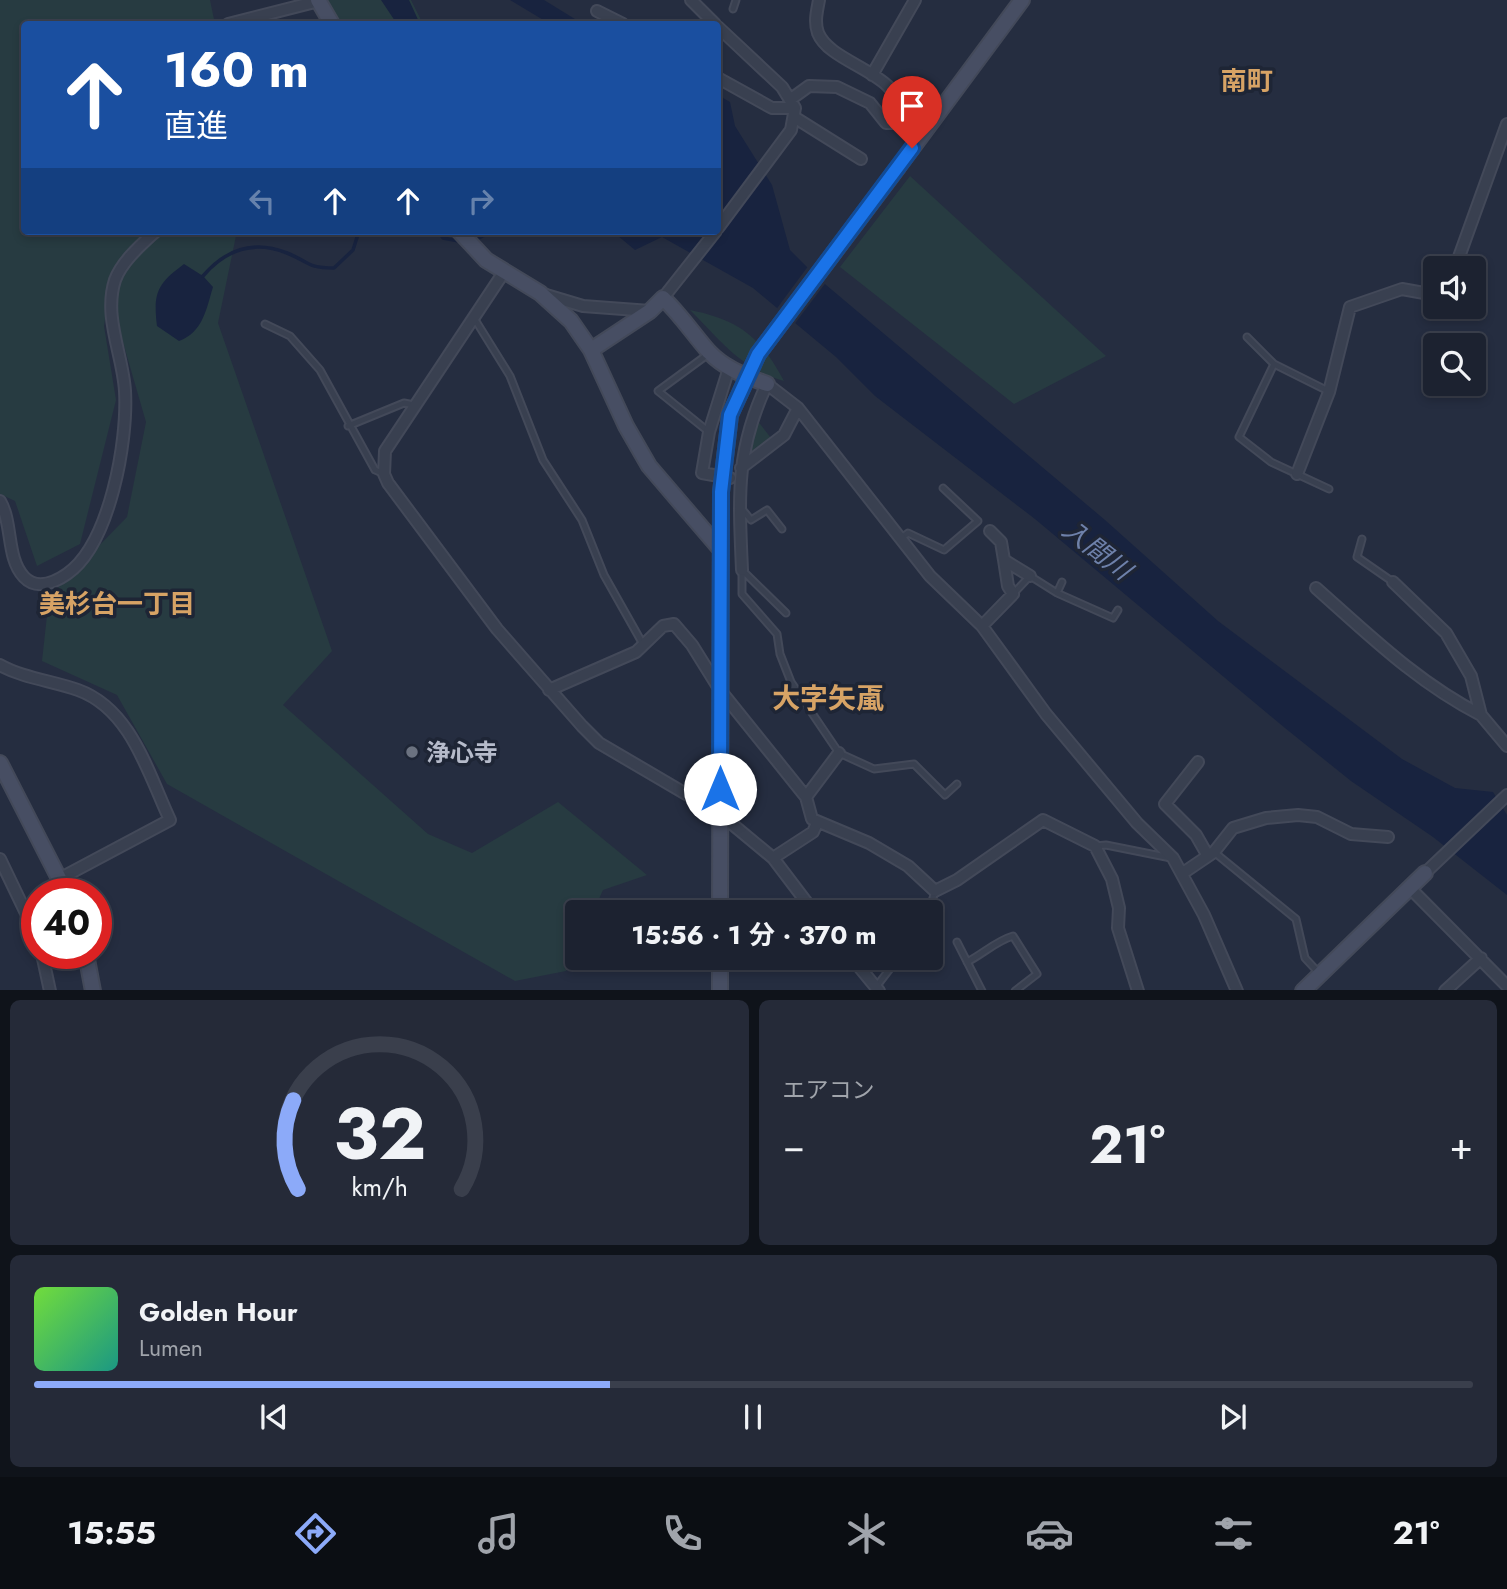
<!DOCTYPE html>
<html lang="ja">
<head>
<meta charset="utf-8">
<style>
	body { margin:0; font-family:Jost,"Noto Sans JP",sans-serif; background:#252a38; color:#f1f3f6; height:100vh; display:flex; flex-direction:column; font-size:26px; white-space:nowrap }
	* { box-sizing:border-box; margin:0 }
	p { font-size:23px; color:#a0a4ab }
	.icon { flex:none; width:38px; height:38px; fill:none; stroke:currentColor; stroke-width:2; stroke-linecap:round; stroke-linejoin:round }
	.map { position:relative; height:990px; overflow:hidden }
	.drawer { display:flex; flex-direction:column; gap:10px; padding:10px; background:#0f131a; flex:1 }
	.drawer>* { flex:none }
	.hud { position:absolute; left:21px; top:21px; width:700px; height:214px; border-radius:7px; box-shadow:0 4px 10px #0003,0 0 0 2px #3a3f4c; background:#1a4fa0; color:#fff; overflow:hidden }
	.tools { position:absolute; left:1423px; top:256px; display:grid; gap:14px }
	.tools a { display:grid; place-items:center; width:63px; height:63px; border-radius:7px; background:#1c2230; box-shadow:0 4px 10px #0003,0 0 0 2px #3a3f4c; font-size:35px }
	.speed { position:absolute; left:21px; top:878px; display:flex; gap:14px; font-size:35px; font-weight:700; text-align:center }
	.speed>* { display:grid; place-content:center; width:91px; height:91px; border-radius:50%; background:#1c2230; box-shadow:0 4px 10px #0003,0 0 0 2px #3a3f4c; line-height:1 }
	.speed .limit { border:10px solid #d22; background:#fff; color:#111 }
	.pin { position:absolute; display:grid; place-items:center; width:60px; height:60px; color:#fff; margin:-72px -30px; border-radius:50% 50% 50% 0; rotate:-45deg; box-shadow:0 0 7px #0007 }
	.pin .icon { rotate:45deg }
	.me { position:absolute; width:77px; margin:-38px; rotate:0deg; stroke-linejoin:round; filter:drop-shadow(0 0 5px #0008) }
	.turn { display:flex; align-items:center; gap:24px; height:147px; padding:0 28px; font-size:32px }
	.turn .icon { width:91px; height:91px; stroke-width:2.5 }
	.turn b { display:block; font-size:49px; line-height:60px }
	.lanes { display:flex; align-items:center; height:66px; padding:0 28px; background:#0003; justify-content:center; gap:35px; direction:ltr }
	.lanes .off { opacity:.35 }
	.big { font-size:52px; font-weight:700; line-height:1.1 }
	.drawer .card { flex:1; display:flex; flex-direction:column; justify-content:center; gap:10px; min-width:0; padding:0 24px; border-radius:10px; background:#252a38 }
	.drawer .dial { align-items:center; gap:0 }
	.dial svg { height:182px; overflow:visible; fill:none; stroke:#3a3f4c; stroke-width:7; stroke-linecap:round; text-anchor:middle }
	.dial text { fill:#f1f3f6; stroke:none }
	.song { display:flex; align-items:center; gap:21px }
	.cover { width:84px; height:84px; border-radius:10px; background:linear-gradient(135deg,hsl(100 70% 55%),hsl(170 70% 35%)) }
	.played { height:7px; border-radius:4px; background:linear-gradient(90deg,#8caaf9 40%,#3a3f4c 40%) }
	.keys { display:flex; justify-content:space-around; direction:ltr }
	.heat { display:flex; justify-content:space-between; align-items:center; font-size:38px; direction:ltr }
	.drawer .tiles { flex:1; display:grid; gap:10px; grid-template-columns:1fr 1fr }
	.card:last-child { grid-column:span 2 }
	.trip { position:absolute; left:565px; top:900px; width:378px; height:70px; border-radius:7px; background:#1c2230; box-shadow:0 4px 10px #0003,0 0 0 2px #3a3f4c; font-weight:700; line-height:70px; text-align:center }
	.tabs { display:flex; height:112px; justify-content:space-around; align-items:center; background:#0b0e13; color:#a0a4ab }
	.tabs .icon { width:49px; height:49px }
	.tabs .selected { color:#8caaf9 }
	.tabs b { font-size:32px; color:#f1f3f6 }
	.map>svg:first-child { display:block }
	.green { fill:#273b41 }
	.water { fill:#18233f }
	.pier { fill:#252d40 }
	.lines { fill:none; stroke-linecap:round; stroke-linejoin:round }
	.stream { stroke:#18233f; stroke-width:3.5 }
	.lane-casing { stroke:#434959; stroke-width:9 }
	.street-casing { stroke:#434959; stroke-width:14 }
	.secondary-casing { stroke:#434959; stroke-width:18 }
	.lane { stroke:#394050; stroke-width:5 }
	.street { stroke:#394050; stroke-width:10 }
	.secondary { stroke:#474e63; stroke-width:14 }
	.secondary-bridge-casing { stroke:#434959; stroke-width:18; stroke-linecap:butt }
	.secondary-bridge { stroke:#474e63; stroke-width:14 }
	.route-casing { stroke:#114b97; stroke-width:18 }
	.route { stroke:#1a73e8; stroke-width:12 }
	.worship-dot { fill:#6b7280; stroke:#1e2535; stroke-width:2.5 }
	.labels { text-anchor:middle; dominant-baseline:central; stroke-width:7; stroke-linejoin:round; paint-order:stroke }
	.poi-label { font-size:24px; font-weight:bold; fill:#b6bbca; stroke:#1e2535; text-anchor:start }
	.neighbourhood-label { font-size:26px; font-weight:bold; fill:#d7a365; stroke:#1e2535 }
	.water-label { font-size:26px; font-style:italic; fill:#6e81aa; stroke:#1e2535 }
	.quarter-label { font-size:28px; font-weight:bold; fill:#d7a365; stroke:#1e2535 }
</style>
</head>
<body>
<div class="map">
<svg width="1507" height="991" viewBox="0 0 1507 991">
	<rect width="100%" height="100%" fill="#252d40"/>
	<path class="green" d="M0,0h210l5,24h-191v207h213l-19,92 114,328 -49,54 145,129 44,19 86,-51 89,73 -44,15 -10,22h-15l-1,34 -11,25 -51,10 -348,-197 -50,-89 -75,-34 7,-64 78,-80 19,-95 -37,-128 -5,32 12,74 -36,144 -43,22 -22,-65 -15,-7z
		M318,0h93l12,24h-86z
		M910,176l196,180 -92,48 -174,-137z
		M690,310c49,10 70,26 94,71 -42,-11 -65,-42 -94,-71z
		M757,420l14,18 -25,20z"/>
	<path class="water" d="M381,0h28l11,24h-23z
		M510,0h34l39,24h-33z
		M718,95l12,7 5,24 37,59 18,65 29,29 286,241 113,101 184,138 53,29 38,4 14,23v80l-74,-58 -82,-56 -66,-53 -250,-209 -160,-123 -39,-39 -83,-69 -91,-51 -27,13 -23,-19h106z
		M184,264l19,12 10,11c-7,23 -10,45 -34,54l-22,-15c-4,-33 0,-42 27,-62z"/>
	<path class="pier" d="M809,265l18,16 -34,45 -18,-15z"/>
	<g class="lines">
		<path class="stream" d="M438,231l5,7 21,4
			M475,240l17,-9
			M203,276c23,-27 51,-36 84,-23 23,9 19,15 47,15l19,-18 6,-19"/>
		<g class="lane-casing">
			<path id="lane" d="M733,9l3,-9
				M474,318l36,58 33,84 39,60 22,55 40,71
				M265,324l25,12 30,34 55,100 9,4
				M1247,337l27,27 -35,73 32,25 58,27
				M707,355l-49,36 51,41
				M1274,364l54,27
				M348,426l56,-23 10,2
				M742,509l9,11 16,-10 15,19
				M900,539l8,-6 36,17 34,-29 -35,-33
				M1362,539l-5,18 36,25
				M742,570v24l35,40 3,20 11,28 48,71 35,16 40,-5 31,31 12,-11
				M742,570l44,43
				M1057,593l5,-11
				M1013,594l17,-18 27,17 56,25 5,-8
				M1095,846l11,-1 65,13
				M1214,852l82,67 9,39 13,14
				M929,912l6,-21
				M957,942l25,49
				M967,962c16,-8 29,-21 46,-26l24,38 -22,17
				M876,987l23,-30"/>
		</g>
		<g class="street-casing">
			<path id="street" d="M691,0l24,24
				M597,11l26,13
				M228,24l91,-23
				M718,27l64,60 13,21 -4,22 -73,98
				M872,75l43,-75
				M718,78l54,30h23
				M791,99l18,-13 28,1 33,16 16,20h11l4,-8c1,-43 -70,-50 -83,-82 -4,-11 -1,-22 1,-33
				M794,117l67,42
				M1455,268l52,-144
				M504,272l-119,179 -1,23 4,9 109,146 85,97 17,17 121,71 53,44 41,54
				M543,294l40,12 67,5
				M663,298l53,-67
				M729,368l-20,64 -7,41 28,5
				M741,468l43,-33 14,-27
				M1297,474l32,-82 21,-85 52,-18 33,6
				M0,501c13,22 6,57 24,76 12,13 30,6 43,-3 43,-30 61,-133 58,-183 -2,-36 -22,-74 -10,-111 7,-19 27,-36 41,-49
				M990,531l11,11 3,18 26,16
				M742,570c-3,-72 -7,-119 25,-186l31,24 132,168 52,50 64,88 91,109 36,35 31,57 33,76
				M1393,582l53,51 25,43 10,39 26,31
				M1316,588c53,47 102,95 165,127
				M982,626l31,-32 -5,-8 -4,-26
				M0,665c23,13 53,16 78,25 53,19 70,83 92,130l-109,58
				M549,690l87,-38 27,-26 11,-2 18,21 28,45 86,107 6,22 57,24 39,23 27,25 22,-11 86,-60 52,26 17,33 7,29 -1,20 20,63
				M1198,762l-33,42 31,31 12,21
				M806,797l33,-44
				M773,858l40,-26 4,-9
				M0,859l37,77
				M1183,873l31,-21 19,-24 33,-10 32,-3 19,2 34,17 37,3
				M1425,873l82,-78
				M1410,888l97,98
				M42,954l8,37
				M851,957l28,34
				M1445,991l36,-33"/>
		</g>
		<g class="secondary-casing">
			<path id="secondary" d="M318,0l14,24
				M899,166l123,-166
				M459,231l27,29 54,33 31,28 20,29 35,76 23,40 71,83
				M591,350l59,-39 13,-13c18,17 30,36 46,54 16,17 37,24 58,32
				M0,763l67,131
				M720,912l1,-420
				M86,954l7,37
				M720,991v-34
				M1303,991l122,-118"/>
		</g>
		<use href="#lane" class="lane"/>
		<use href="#street" class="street"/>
		<use href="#secondary" class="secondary"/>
		<g class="secondary-bridge-casing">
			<path id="secondary-bridge" d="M721,492l9,-77 28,-61 141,-188"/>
		</g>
		<use href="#secondary-bridge" class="secondary-bridge"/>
	</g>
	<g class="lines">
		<g class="route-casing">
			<path id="route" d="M720,789l1,-297 9,-77 28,-61 154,-206"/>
		</g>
		<use href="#route" class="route"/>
	</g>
	<circle class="worship-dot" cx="412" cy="752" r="7"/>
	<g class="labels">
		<g class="poi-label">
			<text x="426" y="752">浄心寺</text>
		</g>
		<g class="neighbourhood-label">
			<text x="1247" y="81">南町</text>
			<text x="117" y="604">美杉台一丁目</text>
		</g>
		<g class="water-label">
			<text transform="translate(1097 550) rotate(38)">入間川</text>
		</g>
		<g class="quarter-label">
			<text x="828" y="698">大字矢颪</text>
		</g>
	</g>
</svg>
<div class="tools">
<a><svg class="icon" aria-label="sound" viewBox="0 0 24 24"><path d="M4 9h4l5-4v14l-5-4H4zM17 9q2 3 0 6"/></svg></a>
<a><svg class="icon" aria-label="search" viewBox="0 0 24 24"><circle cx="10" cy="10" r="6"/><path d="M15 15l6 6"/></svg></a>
</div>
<div class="speed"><div class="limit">40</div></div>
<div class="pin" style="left:912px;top:148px;background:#d93025"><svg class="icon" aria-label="arrive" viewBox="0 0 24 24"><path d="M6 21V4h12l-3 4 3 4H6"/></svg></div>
<svg class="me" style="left:720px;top:789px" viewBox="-20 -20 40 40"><circle r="19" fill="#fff"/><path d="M0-13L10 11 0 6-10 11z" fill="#1a73e8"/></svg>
<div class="trip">15:56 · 1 分 · 370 m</div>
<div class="hud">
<div class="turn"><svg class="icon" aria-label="ahead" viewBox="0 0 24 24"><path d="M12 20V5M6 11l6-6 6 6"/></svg><div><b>160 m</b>直進</div></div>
<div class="lanes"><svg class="icon off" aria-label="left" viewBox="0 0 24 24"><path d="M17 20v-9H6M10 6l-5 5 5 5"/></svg><svg class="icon" aria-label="ahead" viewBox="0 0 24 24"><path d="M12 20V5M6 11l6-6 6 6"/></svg><svg class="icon" aria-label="ahead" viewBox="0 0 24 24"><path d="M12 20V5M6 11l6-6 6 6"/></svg><svg class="icon off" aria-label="right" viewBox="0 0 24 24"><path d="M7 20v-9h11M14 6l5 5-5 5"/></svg></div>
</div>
</div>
<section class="drawer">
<div class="tiles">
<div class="card dial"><svg viewBox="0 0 100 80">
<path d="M14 69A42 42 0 1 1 86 69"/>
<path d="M14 69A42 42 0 0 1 12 30" stroke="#8caaf9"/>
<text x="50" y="56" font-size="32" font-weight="700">32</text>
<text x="50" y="72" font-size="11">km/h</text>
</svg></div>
<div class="card"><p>エアコン</p>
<div class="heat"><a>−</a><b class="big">21°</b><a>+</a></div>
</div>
<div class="card">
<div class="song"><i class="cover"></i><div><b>Golden Hour</b><p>Lumen</p></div></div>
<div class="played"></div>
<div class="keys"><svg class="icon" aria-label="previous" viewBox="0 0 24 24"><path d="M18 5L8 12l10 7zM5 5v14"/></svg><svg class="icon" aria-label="pause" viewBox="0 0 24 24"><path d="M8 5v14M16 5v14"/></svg><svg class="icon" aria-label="next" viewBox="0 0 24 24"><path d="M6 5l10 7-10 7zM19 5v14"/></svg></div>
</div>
</div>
</section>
<nav class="tabs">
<b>15:55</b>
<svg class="icon selected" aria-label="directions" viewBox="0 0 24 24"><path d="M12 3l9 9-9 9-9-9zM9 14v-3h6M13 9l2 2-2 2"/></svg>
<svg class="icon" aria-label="music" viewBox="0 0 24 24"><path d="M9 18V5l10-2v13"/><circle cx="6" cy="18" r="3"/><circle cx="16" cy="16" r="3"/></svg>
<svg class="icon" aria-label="phone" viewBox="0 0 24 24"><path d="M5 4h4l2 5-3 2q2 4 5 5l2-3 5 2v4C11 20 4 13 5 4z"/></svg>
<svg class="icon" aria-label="climate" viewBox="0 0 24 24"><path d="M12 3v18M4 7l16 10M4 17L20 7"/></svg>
<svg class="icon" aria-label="car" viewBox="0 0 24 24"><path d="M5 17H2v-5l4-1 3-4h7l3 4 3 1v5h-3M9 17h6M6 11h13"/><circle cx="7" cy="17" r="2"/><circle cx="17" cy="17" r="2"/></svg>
<svg class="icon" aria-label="filters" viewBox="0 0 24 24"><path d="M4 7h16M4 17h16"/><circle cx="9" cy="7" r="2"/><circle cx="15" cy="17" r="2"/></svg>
<b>21°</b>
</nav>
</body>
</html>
